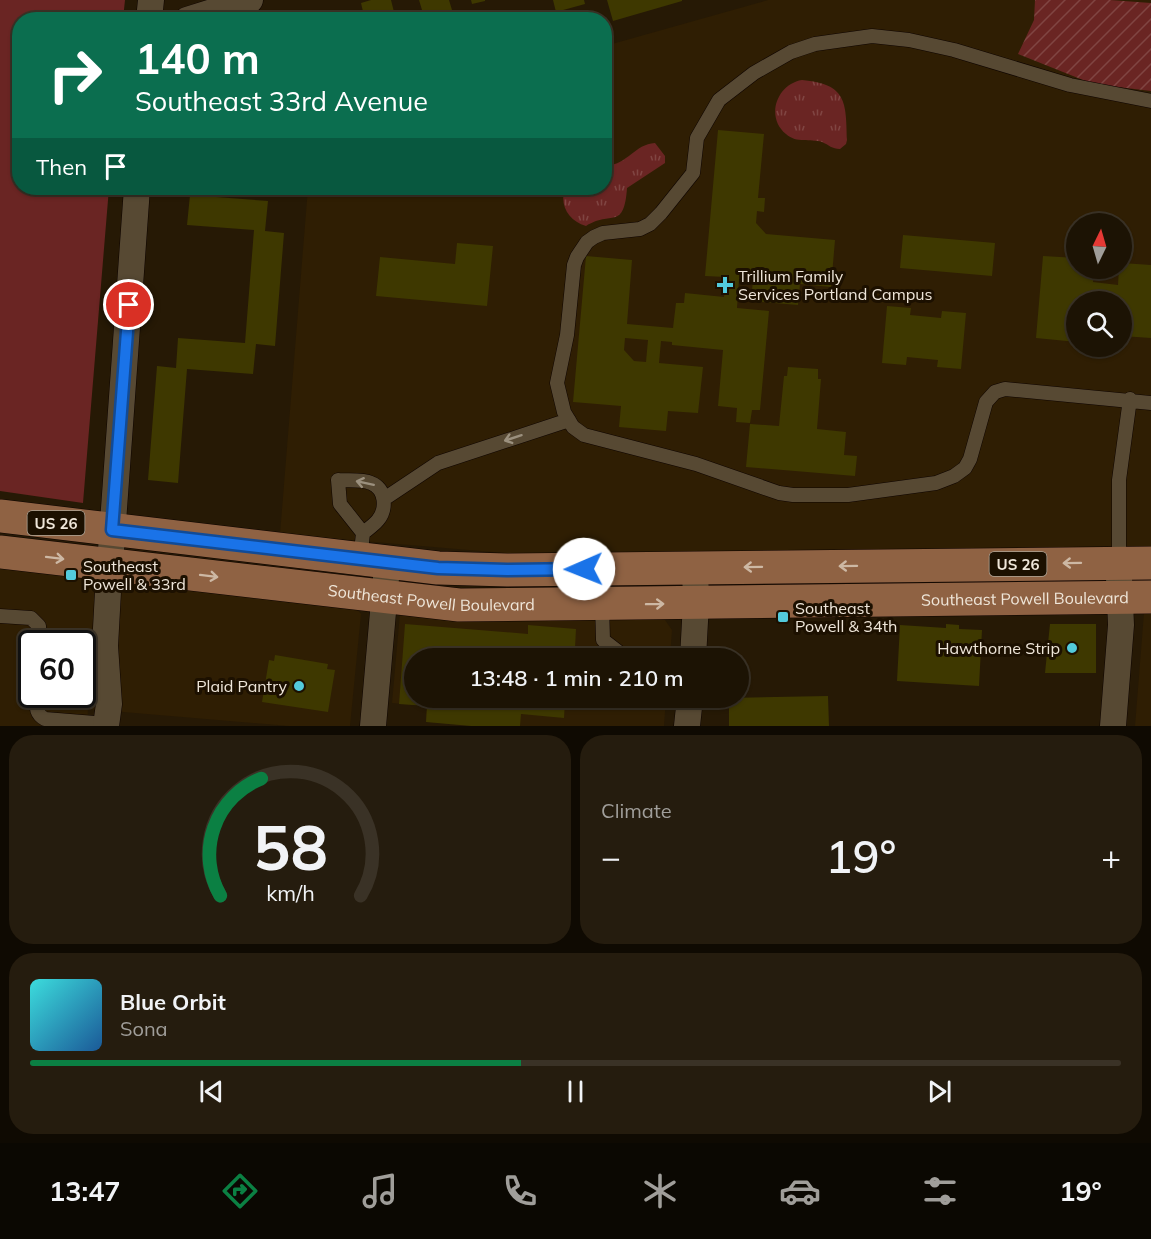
<!DOCTYPE html>
<html lang="en">
<head>
<meta charset="utf-8">
<style>
	body { margin:0; font-family:Mulish,sans-serif; background:#251c0e; color:#f1f3f6; height:100vh; display:flex; flex-direction:column; font-size:22px; white-space:nowrap }
	* { box-sizing:border-box; margin:0 }
	p { font-size:20px; color:#a09e9a }
	.icon { flex:none; width:33px; height:33px; fill:none; stroke:currentColor; stroke-width:2; stroke-linecap:round; stroke-linejoin:round }
	.map { position:relative; height:726px; overflow:hidden }
	.details { display:flex; flex-direction:column; gap:9px; padding:9px; background:#0f0a02; flex:1 }
	.details>* { flex:none }
	.banner { position:absolute; left:12px; top:12px; width:600px; height:183px; border-radius:24px; box-shadow:0 2px 4px #0004,0 0 0 2px #3a3226; background:#0b6e4f; color:#fff; overflow:hidden }
	.needle { width:39px; rotate:5deg }
	.fabs { position:absolute; left:1066px; top:213px; display:grid; gap:12px }
	.fabs a { display:grid; place-items:center; width:66px; height:66px; border-radius:50%; background:#1c1304; box-shadow:0 2px 4px #0004,0 0 0 2px #3a3226; font-size:30px }
	.speed { position:absolute; left:18px; top:630px; display:flex; gap:12px; font-size:30px; font-weight:700; text-align:center }
	.speed>* { display:grid; place-content:center; width:78px; height:78px; border-radius:50%; background:#1c1304; box-shadow:0 2px 4px #0004,0 0 0 2px #3a3226; line-height:1 }
	.speed .limit { border:3px solid #111; border-radius:9px; background:#fff; color:#111 }
	.pin { position:absolute; display:grid; place-items:center; width:51px; height:51px; color:#fff; margin:-26px; border:3px solid #fff; border-radius:50%; box-shadow:0 2px 6px #0007 }
	.me { position:absolute; width:66px; margin:-33px; rotate:269deg; stroke-linejoin:round; filter:drop-shadow(0 0 4px #0008) }
	.turn { display:flex; align-items:center; gap:21px; height:126px; padding:0 24px; font-size:27px }
	.turn .icon { width:78px; height:78px; stroke-width:2.5 }
	.turn b { display:block; font-size:42px; line-height:51px }
	.then { display:flex; align-items:center; height:57px; padding:0 24px; background:#0003; gap:12px; font-size:22px }
	.big { font-size:45px; font-weight:600; line-height:1.1 }
	.details .card { flex:1; display:flex; flex-direction:column; justify-content:center; gap:9px; min-width:0; padding:0 21px; border-radius:24px; background:#251c0e }
	.details .dial { align-items:center; gap:0 }
	.dial svg { height:156px; overflow:visible; fill:none; stroke:#3a3226; stroke-width:7; stroke-linecap:round; text-anchor:middle }
	.dial text { fill:#f1f3f6; stroke:none }
	.song { display:flex; align-items:center; gap:18px }
	.cover { width:72px; height:72px; border-radius:9px; background:linear-gradient(135deg,hsl(180 70% 55%),hsl(210 70% 35%)) }
	.played { height:6px; border-radius:3px; background:linear-gradient(90deg,#0b8043 45%,#3a3226 45%) }
	.keys { display:flex; justify-content:space-around; direction:ltr }
	.heat { display:flex; justify-content:space-between; align-items:center; font-size:33px; direction:ltr }
	.details .tiles { flex:1; display:grid; gap:9px; grid-template-columns:1fr 1fr }
	.card:last-child { grid-column:span 2 }
	.trip { position:absolute; left:404px; top:648px; width:345px; height:60px; border-radius:30px; background:#1c1304; box-shadow:0 2px 4px #0004,0 0 0 2px #3a3226; font-weight:600; line-height:60px; text-align:center }
	.tabs { display:flex; height:96px; justify-content:space-around; align-items:center; background:#0b0802; color:#a09e9a }
	.tabs .icon { width:42px; height:42px }
	.tabs .current { color:#0b8043 }
	.tabs b { font-size:27px; color:#f1f3f6 }
	.map>svg:first-child { display:block }
	.built { fill:#2f1e03; fill-rule:evenodd }
	.grass { fill:url(#grass-tufts) }
	.garden { fill:url(#garden-furrows) }
	.pitch { fill:#6a2523 }
	.building { fill:#3e3800; fill-rule:evenodd }
	.lines { fill:none; stroke-linecap:round; stroke-linejoin:round }
	.service-casing { stroke:#0e0400; stroke-width:15 }
	.minor-casing { stroke:#0e0400; stroke-width:27 }
	.primary-casing { stroke:#0e0400; stroke-width:34 }
	.service { stroke:#574933; stroke-width:14 }
	.minor { stroke:#574933; stroke-width:26 }
	.primary { stroke:#8f6243; stroke-width:33 }
	.oneway { stroke:#9b907e }
	.oneway2 { stroke:#cdb8a4 }
	.route-casing { stroke:#114b97; stroke-width:15 }
	.route { stroke:#1a73e8; stroke-width:10 }
	.poi-dot { fill:#53cbdc; stroke:#1c1000; stroke-width:2 }
	.labels { text-anchor:middle; dominant-baseline:central; stroke-width:6; stroke-linejoin:round; paint-order:stroke }
	.shield { fill:#1c1000; stroke:#b0a698; stroke-width:1.5 }
	.shield-label { font-size:15px; font-weight:bold; fill:#efe6d9 }
	.poi-label { font-size:16px; fill:#efe6d9; stroke:#1c1000; text-anchor:start }
	.street-label { font-size:16px; fill:#efe6d9; stroke:#1c1000 }
</style>
</head>
<body>
<div class="map">
<svg width="1151" height="726" viewBox="0 0 1151 726">
	<defs>
		<pattern id="grass-tufts" width="24" height="20" patternUnits="userSpaceOnUse" patternTransform="scale(1.5)"><rect width="24" height="20" fill="#6a2523"/><path d="M3 7l-1-3M5 7V3M7 7l1-3M15 17l-1-3M17 17v-4M19 17l1-3" fill="none" stroke="#804542"/></pattern>
		<pattern id="garden-furrows" width="10" height="10" patternUnits="userSpaceOnUse" patternTransform="scale(1.5)"><rect width="10" height="10" fill="#6a2523"/><path d="M-1 1l2-2M0 10L10 0M9 11l2-2" fill="none" stroke="#804542"/></pattern>
	</defs>
	<rect width="100%" height="100%" fill="#261905"/>
	<path class="built" d="M768,0h383v546l-635,8 -236,-20 28,-346h296l1,-142zM1077,224h45v44h-45zM1077,302h45v44h-45z
		M0,565l356,43 5,6 -11,112h-61l-201,-17 -1,17h-87zM32,644h50v50h-50z
		M400,613l256,4 9,3 7,10 -2,28h-256v40h252l-2,28h-186l-52,-4 1,-16 -35,-3z
		M1144,613h7v113h-16z"/>
	<path class="grass" d="M802,80c45,4 44,22 45,60l-1,4 -6,5c-8,0 -11,-4 -18,-7 -12,-4 -25,2 -36,-8 -21,-17 -9,-50 16,-54z
		M655,143l10,13v7l-38,25c-3,43 -16,22 -41,38 -17,-5 -27,-20 -21,-38h39l1,-23c21,2 29,-21 50,-22z"/>
	<path class="garden" d="M1035,0h75l41,3v88l-58,-7 -75,-30 16,-34z"/>
	<path class="pitch" d="M0,0h125l-2,19 -103,1v168h89l-26,315 -83,-12z"/>
	<path class="building" d="M371,0h20l5,20h-31l-4,-17z
		M419,0h30l6,20h-30z
		M471,0h14v1l-13,3z
		M553,0h31l1,4 -29,8z
		M607,0h75v1l-69,20z
		M308,14l1,6h-19v-1z
		M718,130l46,4 -6,64h7l-1,14 -7,-1 -1,12 10,11 69,6 -4,47 -31,-3 -2,21 -47,-4 2,-21 -14,-1 -2,29 32,3 -9,99h-8l-2,13 -14,-1 1,-14 -19,-2 5,-56 -51,-5v-3l-11,-1 -2,22 44,4 -5,46 -30,-2 -2,20 -47,-4 2,-21 -48,-4 13,-146 46,4 -5,64 46,4 3,-25h8l1,-10 39,4 2,-20 -21,-1zM625,338l23,2 -2,22 -12,-1 -10,-11z
		M174,188h30l-1,8 65,5 -3,30 19,2 -9,113 -19,-2 -3,30 -66,-5 -9,114 -30,-3 9,-114 19,2 2,-30 67,5 9,-113 -67,-5 3,-30 -17,-1z
		M903,235l92,8 -3,33 -92,-8z
		M457,243l36,3 -6,60 -111,-10 4,-39 75,7z
		M1043,256l34,2v10h17l-1,14 25,3 1,-17h3v-5l29,2v73l-29,-2v-34h-45v40l-41,-4z
		M887,306l24,2 -1,7 31,3 1,-7 24,2 -5,56 -24,-2 1,-7 -31,-3 -1,8 -24,-2z
		M788,367l30,2v10h3l-4,50 29,3 -2,23 13,1 -2,20 -109,-9 4,-43 29,2 5,-50h3z
		M405,624l123,10v-9l48,4 -1,19 23,2 -1,8h-183v40h173v6l-22,-2 -1,16 -43,-4 -1,12h-49l-45,-4 1,-16 -28,-2z
		M946,624l13,1v4l23,1 -3,56 -82,-5 3,-56 46,3z
		M1050,624h46v49h-51z
		M275,655l53,9 -1,5 8,1 -7,42 -66,-10 7,-42 5,1z
		M828,696l1,30h-100v-28z"/>
	<g class="lines">
		<g class="service-casing">
			<path id="service" d="M1151,101l-81,-16 -116,-35 -45,-10 -37,-4 -57,8 -24,8 -37,21 -35,27 -22,38 -4,35 -32,40 -11,11 -10,5 -37,4 -9,4 -7,5 -10,15 -3,8 -7,70 -10,48 7,29 9,15 11,8 112,29 83,29 14,2h55l88,-12 18,-7 11,-8 5,-9 16,-57 9,-10 10,-3 146,14
				M384,499l54,-36 131,-43
				M360,561l3,-28c5,-4 11,-8 15,-13 9,-11 8,-31 -7,-37 -9,-4 -23,-2 -33,-3l2,24 23,29
				M1119,563v-83l11,-81
				M602,604l1,36 22,17 7,1
				M0,616l31,2 8,8 1,18
				M37,694c0,11 -3,19 8,25l62,5"/>
		</g>
		<g class="minor-casing">
			<path id="minor" d="M149,20l2,-20
				M187,20l63,-20
				M693,658l3,-55 -1,-35
				M106,726l3,-22 -4,-58 3,-54 29,-404
				M373,726l13,-148
				M687,726l3,-28
				M1113,726l8,-101 -2,-47"/>
		</g>
		<g class="primary-casing">
			<g id="primary">
				<path d="M0,516l438,52 69,2 644,-7"/>
				<path id="s1" d="M0,552l459,53 692,-8"/>
			</g>
		</g>
		<use href="#service" class="service"/>
		<use href="#minor" class="minor"/>
		<use href="#primary" class="primary"/>
	</g>
	<defs><path id="oneway-shaft" d="M-6 0H5M1.5-3L5.5 0L1.5 3" fill="none" stroke-width="1.6" stroke-linecap="round" stroke-linejoin="round" transform="scale(1.5)"/></defs>
	<g class="oneway">
		<use href="#oneway-shaft" transform="translate(513 438) rotate(162)"/>
		<use href="#oneway-shaft" transform="translate(365 483) rotate(-168)"/>
	</g>
	<g class="oneway2">
		<use href="#oneway-shaft" transform="translate(55 558) rotate(7)"/>
		<use href="#oneway-shaft" transform="translate(1072 563) rotate(179)"/>
		<use href="#oneway-shaft" transform="translate(848 566) rotate(179)"/>
		<use href="#oneway-shaft" transform="translate(753 567) rotate(179)"/>
		<use href="#oneway-shaft" transform="translate(209 576) rotate(7)"/>
		<use href="#oneway-shaft" transform="translate(655 604) rotate(-1)"/>
	</g>
	<g class="lines">
		<g class="route-casing">
			<path id="route" d="M129,305l-17,225 326,38 69,2 77,-1"/>
		</g>
		<use href="#route" class="route"/>
	</g>
	<g class="poi-dot">
		<path d="M722 276h6v6h6v6h-6v6h-6v-6h-6v-6h6z"/>
		<rect x="65" y="569" width="12" height="12" rx="3"/>
		<rect x="777" y="611" width="12" height="12" rx="3"/>
		<circle cx="1072" cy="648" r="6"/>
		<circle cx="299" cy="686" r="6"/>
	</g>
	<g class="labels">
		<g class="shield">
			<rect x="27.5" y="511" width="57" height="24" rx="4.5"/>
			<rect x="989.5" y="552" width="57" height="24" rx="4.5"/>
		</g>
		<g class="shield-label">
			<text x="56" y="523">US 26</text>
			<text x="1018" y="564">US 26</text>
		</g>
		<g class="poi-label">
			<text x="738" y="276">Trillium Family<tspan x="738" dy="18">Services Portland Campus</tspan></text>
			<text x="83" y="566">Southeast<tspan x="83" dy="18">Powell &amp; 33rd</tspan></text>
			<text x="795" y="608">Southeast<tspan x="795" dy="18">Powell &amp; 34th</tspan></text>
			<text x="1060" y="648" text-anchor="end">Hawthorne Strip</text>
			<text x="287" y="686" text-anchor="end">Plaid Pantry</text>
		</g>
		<g class="street-label">
			<text stroke="none"><textPath href="#s1" startOffset="434">Southeast Powell Boulevard</textPath></text>
			<text stroke="none"><textPath href="#s1" startOffset="1028">Southeast Powell Boulevard</textPath></text>
		</g>
	</g>
</svg>
<div class="fabs">
<a><svg class="needle" viewBox="-14 -14 28 28"><path d="M0-13l5 13h-10z" fill="#e53935"/><path d="M0 13l5-13h-10z" fill="#a09e9a"/></svg></a>
<a><svg class="icon" aria-label="search" viewBox="0 0 24 24"><circle cx="10" cy="10" r="6"/><path d="M15 15l6 6"/></svg></a>
</div>
<div class="speed"><div class="limit">60</div></div>
<div class="pin" style="left:129px;top:305px;background:#d93025"><svg class="icon" aria-label="arrive" viewBox="0 0 24 24"><path d="M6 21V4h12l-3 4 3 4H6"/></svg></div>
<svg class="me" style="left:584px;top:569px" viewBox="-20 -20 40 40"><circle r="19" fill="#fff"/><path d="M0-13L10 11 0 6-10 11z" fill="#1a73e8"/></svg>
<div class="trip">13:48 · 1 min · 210 m</div>
<div class="banner">
<div class="turn"><svg class="icon" aria-label="right" viewBox="0 0 24 24"><path d="M7 20v-9h11M14 6l5 5-5 5"/></svg><div><b>140 m</b>Southeast 33rd Avenue</div></div>
<div class="then">Then<svg class="icon" aria-label="arrive" viewBox="0 0 24 24"><path d="M6 21V4h12l-3 4 3 4H6"/></svg></div>
</div>
</div>
<section class="details">
<div class="tiles">
<div class="card dial"><svg viewBox="0 0 100 80">
<path d="M14 69A42 42 0 1 1 86 69"/>
<path d="M14 69A42 42 0 0 1 35 9" stroke="#0b8043"/>
<text x="50" y="56" font-size="32" font-weight="700">58</text>
<text x="50" y="72" font-size="11">km/h</text>
</svg></div>
<div class="card"><p>Climate</p>
<div class="heat"><a>−</a><b class="big">19°</b><a>+</a></div>
</div>
<div class="card">
<div class="song"><i class="cover"></i><div><b>Blue Orbit</b><p>Sona</p></div></div>
<div class="played"></div>
<div class="keys"><svg class="icon" aria-label="previous" viewBox="0 0 24 24"><path d="M18 5L8 12l10 7zM5 5v14"/></svg><svg class="icon" aria-label="pause" viewBox="0 0 24 24"><path d="M8 5v14M16 5v14"/></svg><svg class="icon" aria-label="next" viewBox="0 0 24 24"><path d="M6 5l10 7-10 7zM19 5v14"/></svg></div>
</div>
</div>
</section>
<nav class="tabs">
<b>13:47</b>
<svg class="icon current" aria-label="directions" viewBox="0 0 24 24"><path d="M12 3l9 9-9 9-9-9zM9 14v-3h6M13 9l2 2-2 2"/></svg>
<svg class="icon" aria-label="music" viewBox="0 0 24 24"><path d="M9 18V5l10-2v13"/><circle cx="6" cy="18" r="3"/><circle cx="16" cy="16" r="3"/></svg>
<svg class="icon" aria-label="phone" viewBox="0 0 24 24"><path d="M5 4h4l2 5-3 2q2 4 5 5l2-3 5 2v4C11 20 4 13 5 4z"/></svg>
<svg class="icon" aria-label="climate" viewBox="0 0 24 24"><path d="M12 3v18M4 7l16 10M4 17L20 7"/></svg>
<svg class="icon" aria-label="car" viewBox="0 0 24 24"><path d="M5 17H2v-5l4-1 3-4h7l3 4 3 1v5h-3M9 17h6M6 11h13"/><circle cx="7" cy="17" r="2"/><circle cx="17" cy="17" r="2"/></svg>
<svg class="icon" aria-label="filters" viewBox="0 0 24 24"><path d="M4 7h16M4 17h16"/><circle cx="9" cy="7" r="2"/><circle cx="15" cy="17" r="2"/></svg>
<b>19°</b>
</nav>
</body>
</html>
